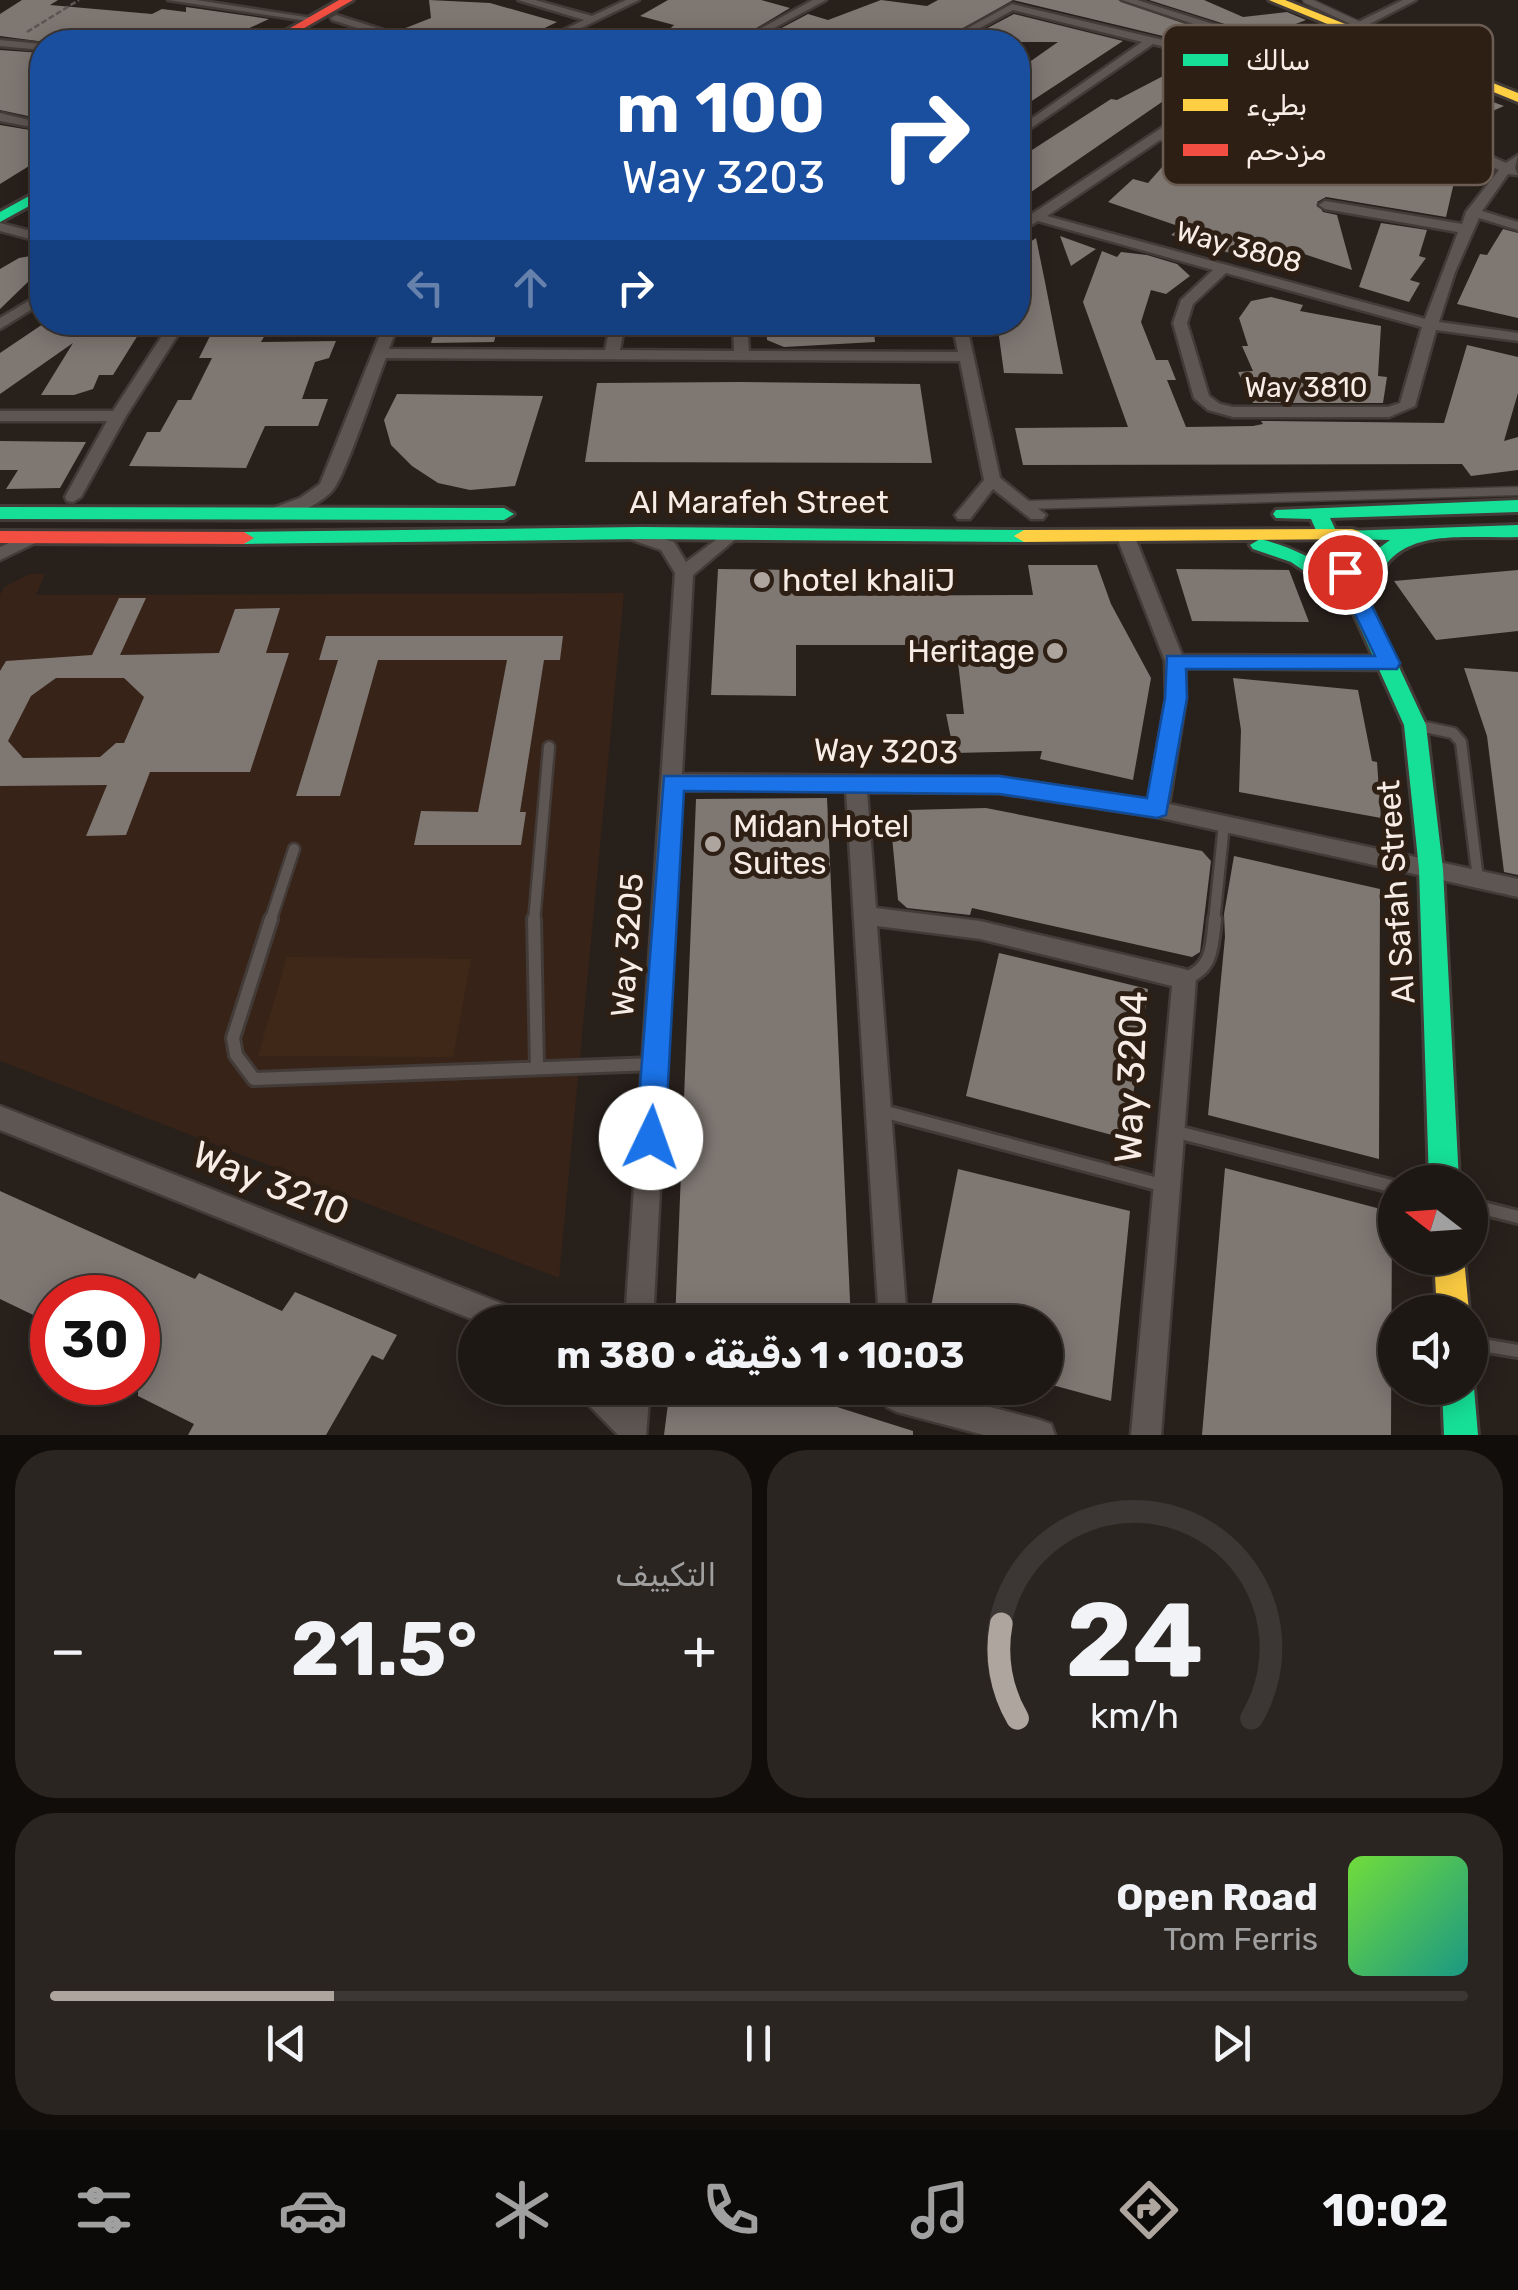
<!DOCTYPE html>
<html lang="ar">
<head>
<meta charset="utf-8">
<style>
	body { margin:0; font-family:Rubik,"Noto Sans Arabic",sans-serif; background:#2b2522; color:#f1f3f6; direction:rtl; height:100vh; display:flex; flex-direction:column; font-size:38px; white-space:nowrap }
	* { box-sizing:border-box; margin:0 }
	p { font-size:32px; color:#a1a0a0 }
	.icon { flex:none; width:55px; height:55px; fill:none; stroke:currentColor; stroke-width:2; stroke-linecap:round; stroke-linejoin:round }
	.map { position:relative; height:1435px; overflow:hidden; direction:ltr }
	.drawer { display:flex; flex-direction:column; gap:15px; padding:15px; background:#100d0b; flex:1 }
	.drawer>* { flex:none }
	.hud { position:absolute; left:30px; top:30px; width:1000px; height:305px; border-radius:40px; box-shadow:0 5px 25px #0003,0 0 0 2px #3c3734; direction:rtl; background:#1a4fa0; color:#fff; overflow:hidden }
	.needle { width:65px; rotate:287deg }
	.controls { position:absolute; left:1378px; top:1165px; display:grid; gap:20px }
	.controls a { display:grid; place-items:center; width:110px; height:110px; border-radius:50%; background:#1e1814; box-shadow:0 5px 25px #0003,0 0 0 2px #3c3734; font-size:50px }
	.speed { position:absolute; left:30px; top:1275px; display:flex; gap:20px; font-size:50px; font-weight:700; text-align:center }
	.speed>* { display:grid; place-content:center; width:130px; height:130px; border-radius:50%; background:#1e1814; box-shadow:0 5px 25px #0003,0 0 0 2px #3c3734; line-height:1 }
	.speed .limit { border:15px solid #d22; background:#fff; color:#111 }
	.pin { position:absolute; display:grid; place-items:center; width:85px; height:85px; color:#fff; margin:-42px; border:5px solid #fff; border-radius:50%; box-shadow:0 2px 10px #0007 }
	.me { position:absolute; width:110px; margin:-55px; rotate:3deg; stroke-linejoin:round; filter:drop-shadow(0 0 8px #0008) }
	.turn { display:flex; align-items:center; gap:35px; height:210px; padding:0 40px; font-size:45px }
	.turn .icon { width:130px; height:130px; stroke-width:2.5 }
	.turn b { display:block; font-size:70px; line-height:85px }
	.lanes { display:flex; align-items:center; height:95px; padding:0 40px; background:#0003; justify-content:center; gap:50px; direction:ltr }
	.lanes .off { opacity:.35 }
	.big { font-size:75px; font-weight:700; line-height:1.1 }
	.drawer .card { flex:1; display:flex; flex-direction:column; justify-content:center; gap:15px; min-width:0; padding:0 35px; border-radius:40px; background:#2b2522 }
	.drawer .dial { align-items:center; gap:0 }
	.dial svg { height:260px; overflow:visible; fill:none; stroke:#3c3734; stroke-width:7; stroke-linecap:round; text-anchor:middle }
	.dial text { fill:#f1f3f6; stroke:none }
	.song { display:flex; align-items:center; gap:30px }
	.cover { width:120px; height:120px; border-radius:15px; background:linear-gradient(135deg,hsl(100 70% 55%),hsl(170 70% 35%)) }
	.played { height:10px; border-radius:5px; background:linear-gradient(90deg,#afa59f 20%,#3c3734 20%) }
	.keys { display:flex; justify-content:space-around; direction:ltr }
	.heat { display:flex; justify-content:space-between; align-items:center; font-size:55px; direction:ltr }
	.drawer .tiles { flex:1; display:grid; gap:15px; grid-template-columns:1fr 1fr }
	.card:last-child { grid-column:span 2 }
	.trip { position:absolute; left:458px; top:1305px; width:605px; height:100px; border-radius:50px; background:#1e1814; box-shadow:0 5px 25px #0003,0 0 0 2px #3c3734; font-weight:700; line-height:100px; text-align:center; direction:rtl }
	.tabs { display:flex; height:160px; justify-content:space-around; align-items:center; background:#0c0a08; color:#a1a0a0 }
	.tabs .icon { width:70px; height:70px }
	.tabs .on { color:#afa59f }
	.tabs b { font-size:45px; color:#f1f3f6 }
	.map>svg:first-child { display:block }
	.built { fill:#372318 }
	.green { fill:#402818 }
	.building { fill:#7e7772; fill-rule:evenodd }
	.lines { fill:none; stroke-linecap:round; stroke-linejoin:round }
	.lane-far3-casing { stroke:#433b37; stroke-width:9 }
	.lane-far2-casing { stroke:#433b37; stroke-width:11 }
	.lane-far1-casing { stroke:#433b37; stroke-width:15 }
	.lane-casing { stroke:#433b37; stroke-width:18 }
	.street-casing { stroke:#433b37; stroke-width:5 }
	.fast-casing { stroke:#433b37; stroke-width:6 }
	.slow-casing { stroke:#433b37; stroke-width:6 }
	.jam-casing { stroke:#433b37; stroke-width:6 }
	.path { stroke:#5d5652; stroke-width:2.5; stroke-dasharray:6 2.5; stroke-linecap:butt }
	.lane-far3 { stroke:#5e5652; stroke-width:6 }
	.lane-far2 { stroke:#5e5652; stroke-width:8 }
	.lane-far1 { stroke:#5e5652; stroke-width:10 }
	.lane { stroke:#5e5652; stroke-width:12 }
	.street { fill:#5e5652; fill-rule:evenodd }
	.fast { fill:#16e098; fill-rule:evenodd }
	.slow { fill:#ffcf43; fill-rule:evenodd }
	.jam { fill:#f24e42; fill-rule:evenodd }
	.route { fill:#1a73e8; stroke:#114b97; stroke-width:2.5 }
	.poi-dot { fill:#afa59f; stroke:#2e1f15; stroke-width:4 }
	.labels { text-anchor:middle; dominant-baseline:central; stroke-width:10; stroke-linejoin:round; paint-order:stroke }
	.far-street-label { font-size:28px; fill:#f8ede6; stroke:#2e1f15 }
	.street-label { font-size:32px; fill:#f8ede6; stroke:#2e1f15 }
	.poi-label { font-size:32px; fill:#f8ede6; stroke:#2e1f15; text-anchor:start }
	.near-street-label { font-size:38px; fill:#f8ede6; stroke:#2e1f15 }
	.key { fill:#2e1f15; stroke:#6b5d54; stroke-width:2.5 }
	.key-label { font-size:28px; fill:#f8ede6 }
</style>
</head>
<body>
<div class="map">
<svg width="1518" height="1435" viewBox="0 0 1518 1435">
	<rect width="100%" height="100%" fill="#28201b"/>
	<path class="built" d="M30,574h15l-9,21 588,-2 -65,685 -559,-217v-466l4,-8z"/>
	<path class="green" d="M287,957l184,2 -18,98 -195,-1z"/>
	<path class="building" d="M22,0h36l-8,5 102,9 10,-5 24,3v-5l83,12 -50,23h-174l-45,-6v-22z
		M429,0l61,3 67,19 -41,20h-96l-4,-6 -18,-5 33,-13z
		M668,0h93l29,8 -57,34h-77l18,-17 -34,-9z
		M881,0l46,6 11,-6h180l132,47 -12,7 -225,-54 -74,42h-184l53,-28 20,6z
		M1149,0h55l39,17 44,-5 19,8 -13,5 22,9 -30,9z
		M1014,14l109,27 -105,69v-40l40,-28h-97z
		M0,50l42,3v66l-42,-9z
		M1192,61l32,9 -41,25 -8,-2 -157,108v-42l93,-60 6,1z
		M1458,89l46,17 -30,13 15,6 -33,12 -59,-27z
		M1348,113l29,4 58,27 -19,7 42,14 -12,52 -120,-20 -9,5 6,10 14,3 15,55 -63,-21 -17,17 -101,-31 10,-8 -73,-25 25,-23 15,4 30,-34 168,35 -10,-55z
		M0,125l42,7v26l-42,26z
		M1381,223l46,7 -8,26 7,2 -16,22 10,3 -11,19 -50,-15z
		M1503,229l15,4v85l-61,-14 23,-50 7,1z
		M1060,236l36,13 -25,17z
		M1036,238l8,39 19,97 -59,-1 -7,-51h21v-72z
		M1102,251l15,6 4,-5 26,3 30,9 13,12 -24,18 -15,-4 -10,32 15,38h12l8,20h-9l19,47 67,-1 10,-2 -2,-3 183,2 23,-78 51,12v36l-14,48 14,-4v33l-47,6 -9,-12 -439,1 -8,-37 113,-1 -45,-125z
		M42,254v28l-11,-3 -31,30v-40l19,-11z
		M1271,297l32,8 -3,6 81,15 -3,50 9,1 -4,26h-130l-15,-31 15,-1 -11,-25h6l-9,-28 12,-17z
		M57,322l86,5 -30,48h-14l-6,14 -19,6h-33l32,-52 -73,51v-41l43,-29z
		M437,322h62l-5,20 -63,1z
		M766,322h107l2,20 -91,5 -17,-7z
		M212,332l53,3 -4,7 75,-1 -7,17 -14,4 -13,37h26l-10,27h-53l-19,42 -117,-2 18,-34h13l18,-32h13l21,-42h-13z
		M740,382l180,2 12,79 -347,-1 12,-79z
		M397,394l146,2 -28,90 -45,4 -32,-7 -26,-17 -21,-21 -7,-25z
		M0,441l86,1 -26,46 -54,1 12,-19h-18z
		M1028,565h69l14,39 40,74 -18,102 -93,-21 2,-8 -88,2 -8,-39h18l-8,-69h-160v51l-85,-1 7,-126 78,1v26l237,-1z
		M1176,569l113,1 20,52 -117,-1z
		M1518,570v61l-82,9 -42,-59z
		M119,598h27l-26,57 99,-2 16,-44 45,-1 -14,45h23l-39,119h-100l-24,63 -40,1 21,-51 -107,1v-115l6,-10 86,-6zM56,678h68l20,19 -20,46h-8l-16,14 -77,1 -15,-17 23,-45z
		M326,636h237l-3,24h-16l-24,152h6l-5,33h-107l7,-34 57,1 29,-152h-129l-38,136h-44l42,-136h-19z
		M1464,668l54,4v203l-14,-3 -17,-136z
		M1233,678l125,12 14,71 5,1 4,56 -142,-26 2,-62z
		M827,798l24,524h-176l21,-523z
		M986,808l216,43 9,10 -11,91 -8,5 -220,-49 -2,7 -63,-7 -9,-8 -7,-74 17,-16z
		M1234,856l146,33 -1,270 -171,-44 17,-178 -1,-23z
		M999,953l149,36 -21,150 -161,-43z
		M1225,1168l167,44 -1,223h-189z
		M958,1169l172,42 -19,190 -66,-18v-61h-117z
		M0,1191l195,88 4,-6 83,38 13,-19 102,43 -14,25 -11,-5 -46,80h-138l6,-11 -56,-28v-98h-86v26l-52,-25z
		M670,1388h107l136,43v4h-249z"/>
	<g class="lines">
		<g class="lane-far3-casing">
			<path id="lane-far3" d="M1306,0l56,26
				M1156,136l183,39"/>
		</g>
		<g class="lane-far2-casing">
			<path id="lane-far2" d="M1024,505l494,-14"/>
		</g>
		<g class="lane-far1-casing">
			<path id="lane-far1" d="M1420,726l33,7 8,9 17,137
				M270,922l24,-73
				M534,922l15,-175
				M1214,922l10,-98"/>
		</g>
		<g class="lane-casing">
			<path id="lane" d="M271,919l-38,119 3,17 18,24 400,-15
				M534,919l3,148
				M1185,978c28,-9 27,-32 30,-59
				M882,1111l283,75
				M1173,1131l222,56
				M1470,1205l48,12
				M1470,1343l48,8"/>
		</g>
		<g class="street-casing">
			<path id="street" d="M168,0h28l123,19 -5,3z
				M518,0h17l57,16 34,-16h13l-87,42h-13l45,-22z
				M813,0h13l-78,42h-12z
				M1122,0h15l148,47 57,-17 61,-30h13l-66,34 -61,19 -30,20 111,29 136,61 12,-8 -3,13 3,7 -10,-1 -26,37 36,11v8l-39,-12 -24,54 -16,50 79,11v8l-82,-11 -21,76 -26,11h-156l-25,-7 -14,-12 -21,-75 8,-23 32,-30 -175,-49 -20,12v-10l234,-155 -99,-24 -135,93v-9l124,-86 -129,-32 -59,32h-12l70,-38 247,59 18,-11zM1252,78l110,28 137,64 -33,42 -4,12 -137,-23 -6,4 6,4 133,23 -33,87 -378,-103zM1226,273l196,54 -22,76 -12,4h-155l-13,-3 -11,-8 -22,-73 6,-19z
				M336,15l79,25 1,2h-14l-70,-22 -1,-2z
				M0,40l42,4v6l-42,-4z
				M0,113l42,10v6l-42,-8z
				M0,223l42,11v8l-42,-11z
				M42,293v10l-42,26v-11z
				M171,322h15l-60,94 -45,81 -8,5 -6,-1 -2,-4 42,-76h-107v-10h113z
				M385,322h14l-10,27 216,1 6,-28h14l-5,28 114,1 -1,-29h14l2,29 209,1 -6,-30h14l34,156 46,37 -3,4h-12l-38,-30 -23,30h-12l-3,-4 29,-35 -24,-119 -574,-3c-10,24 -41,120 -54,133 -14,15 -46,29 -65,27l-3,-4 3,-4 33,-12 20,-14z
				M732,528l6,1 3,4 -3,4 -45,38 -11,199 317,3 149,23 18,-102 -1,-37 -49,-126 9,-5 9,5 48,120 207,1 10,7 -10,7 -204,-2 1,30 -17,106 349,75v18l-361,-80 -158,-24 -132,-1 9,116 104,13 204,48 8,3 4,7 -35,456h-30l41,-449 -192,-47 -103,-13 30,396h-28l-33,-531 -165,-1 -28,532h-28l50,-749 -14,-23 -32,-11 -3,-4 9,-5 39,12 12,20z
				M31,533l6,1 3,4 -3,4 -37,18v-13z
				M0,1106l513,202 10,4 4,10h-48l-479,-192z
				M577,1388h36l8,7 1,-7h28l-4,47h-28l-36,-37z
				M882,1388h35l123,32 11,4 4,11h-71l-87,-23 -10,-5z"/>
		</g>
		<g class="fast-casing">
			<path id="fast" d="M42,189v10l-42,23v-10z
				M1518,500v12l-188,6 27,58 15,-23 18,-13 -45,-1 -3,-4 3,-4 173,-6v12c-65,2 -137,-14 -147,70l55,118 17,144 16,313h-30l-10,-313 -15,-144 -63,-140 -15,1 -35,-24 -38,-13 -3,-4 10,-6c28,7 51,18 75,34l-24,-54 -35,-1 -3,-4 3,-4z
				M0,507l504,1 10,6 -10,6 -504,-1z
				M640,527l384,3 10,6 -10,6 -384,-3 -396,5 -10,-6 10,-6z
				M1470,1377l4,11 4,47h-34l-2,-47h28z"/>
		</g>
		<g class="slow-casing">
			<path id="slow" d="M1269,0h16l233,93v9z
				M1352,529l7,2 3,4 -3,4 -335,3 -10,-6 10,-6z
				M1434,1258h30l5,54h-32z"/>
		</g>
		<g class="jam-casing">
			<path id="jam" d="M339,0h14l-73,42h-14z
				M0,531l244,1 10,6 -10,6 -244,-1z"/>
		</g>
		<path class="path" d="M27,32l52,-32"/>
		<use href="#lane-far3" class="lane-far3"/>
		<use href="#lane-far2" class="lane-far2"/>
		<use href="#lane-far1" class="lane-far1"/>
		<use href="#lane" class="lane"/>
		<use href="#street" class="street"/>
		<use href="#fast" class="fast"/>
		<use href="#slow" class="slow"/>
		<use href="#jam" class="jam"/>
	</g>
	<path class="route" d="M1345,566l10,6 45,91 -3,6h-211l1,29 -21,117 -9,3 -158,-24 -315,-3 -19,347 -4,10 -10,4 -11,-4 -4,-10 28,-362h335l148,22 18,-100 2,-42h208l-40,-84z"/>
	<g class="poi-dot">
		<circle cx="762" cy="580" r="10"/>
		<circle cx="1055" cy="651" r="10"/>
		<circle cx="713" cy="844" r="10"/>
	</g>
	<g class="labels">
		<g class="far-street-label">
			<text transform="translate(1239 247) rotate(15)">Way 3808</text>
			<text x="1306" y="387">Way 3810</text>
		</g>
		<g class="street-label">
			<text x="759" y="502">Al Marafeh Street</text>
			<text transform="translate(886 751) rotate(1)">Way 3203</text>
			<text transform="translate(1396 892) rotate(-94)">Al Safah Street</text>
			<text transform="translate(627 945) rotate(-86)">Way 3205</text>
		</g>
		<g class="poi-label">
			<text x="782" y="580">hotel khaliJ</text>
			<text x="1035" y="651" text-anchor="end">Heritage</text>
			<text x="733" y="826">Midan Hotel<tspan x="733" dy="37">Suites</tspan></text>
		</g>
		<g class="near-street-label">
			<text transform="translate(1131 1077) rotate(-88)">Way 3204</text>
			<text transform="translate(271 1183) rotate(22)">Way 3210</text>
		</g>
	</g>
	<rect x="1163" y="25" width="330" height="160" rx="15" class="key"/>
	<rect x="1183" y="54" width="45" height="12" fill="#16e098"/>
	<rect x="1183" y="99" width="45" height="12" fill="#ffcf43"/>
	<rect x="1183" y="144" width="45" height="12" fill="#f24e42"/>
	<g class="key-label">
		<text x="1246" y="70">سالك</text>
		<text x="1246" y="115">بطيء</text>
		<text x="1246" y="160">مزدحم</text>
	</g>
</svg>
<div class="controls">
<a><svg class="needle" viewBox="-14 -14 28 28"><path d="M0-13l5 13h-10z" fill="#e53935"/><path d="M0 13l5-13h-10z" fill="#a1a0a0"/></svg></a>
<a><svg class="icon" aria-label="sound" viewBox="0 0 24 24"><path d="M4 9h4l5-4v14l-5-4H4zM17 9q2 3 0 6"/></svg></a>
</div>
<div class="speed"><div class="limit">30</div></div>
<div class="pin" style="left:1345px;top:572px;background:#d93025"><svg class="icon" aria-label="arrive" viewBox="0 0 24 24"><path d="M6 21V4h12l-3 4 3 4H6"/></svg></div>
<svg class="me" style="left:651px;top:1138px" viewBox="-20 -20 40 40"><circle r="19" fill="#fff"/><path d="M0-13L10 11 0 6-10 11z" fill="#1a73e8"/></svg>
<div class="trip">10:03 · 1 دقيقة · 380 m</div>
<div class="hud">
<div class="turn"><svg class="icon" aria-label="right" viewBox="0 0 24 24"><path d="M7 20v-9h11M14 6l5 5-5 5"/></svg><div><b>100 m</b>Way 3203</div></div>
<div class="lanes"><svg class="icon off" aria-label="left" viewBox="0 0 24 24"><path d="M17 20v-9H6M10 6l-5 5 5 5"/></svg><svg class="icon off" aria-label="ahead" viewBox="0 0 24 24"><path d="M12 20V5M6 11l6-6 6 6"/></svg><svg class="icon" aria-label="right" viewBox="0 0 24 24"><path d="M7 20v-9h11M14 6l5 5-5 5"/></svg></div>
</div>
</div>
<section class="drawer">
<div class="tiles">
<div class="card dial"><svg viewBox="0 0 100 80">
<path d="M14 69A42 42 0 1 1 86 69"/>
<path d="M14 69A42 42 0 0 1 9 40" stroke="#afa59f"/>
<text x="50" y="56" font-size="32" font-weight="700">24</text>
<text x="50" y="72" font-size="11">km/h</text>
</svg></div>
<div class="card"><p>التكييف</p>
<div class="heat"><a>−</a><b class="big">21.5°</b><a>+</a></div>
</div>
<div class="card">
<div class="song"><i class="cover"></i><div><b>Open Road</b><p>Tom Ferris</p></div></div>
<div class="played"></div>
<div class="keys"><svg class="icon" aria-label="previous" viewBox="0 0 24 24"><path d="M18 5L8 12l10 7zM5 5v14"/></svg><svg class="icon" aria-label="pause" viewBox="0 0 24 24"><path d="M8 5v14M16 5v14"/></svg><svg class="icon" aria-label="next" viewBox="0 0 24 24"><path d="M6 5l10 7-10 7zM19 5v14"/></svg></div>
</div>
</div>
</section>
<nav class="tabs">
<b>10:02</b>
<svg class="icon on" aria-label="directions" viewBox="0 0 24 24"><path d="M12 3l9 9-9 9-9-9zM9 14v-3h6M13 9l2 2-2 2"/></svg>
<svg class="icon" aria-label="music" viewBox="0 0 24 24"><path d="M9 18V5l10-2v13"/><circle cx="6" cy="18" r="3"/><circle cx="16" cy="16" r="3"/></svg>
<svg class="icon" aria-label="phone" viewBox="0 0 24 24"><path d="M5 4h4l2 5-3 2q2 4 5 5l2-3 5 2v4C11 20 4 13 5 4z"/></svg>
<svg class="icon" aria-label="climate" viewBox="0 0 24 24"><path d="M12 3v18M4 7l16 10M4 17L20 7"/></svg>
<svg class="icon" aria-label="car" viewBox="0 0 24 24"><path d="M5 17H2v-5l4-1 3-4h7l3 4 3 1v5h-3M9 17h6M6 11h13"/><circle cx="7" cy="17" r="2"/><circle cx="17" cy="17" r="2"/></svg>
<svg class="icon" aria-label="filters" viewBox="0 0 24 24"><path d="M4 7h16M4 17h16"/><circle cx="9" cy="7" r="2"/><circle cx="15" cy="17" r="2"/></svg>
</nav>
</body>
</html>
